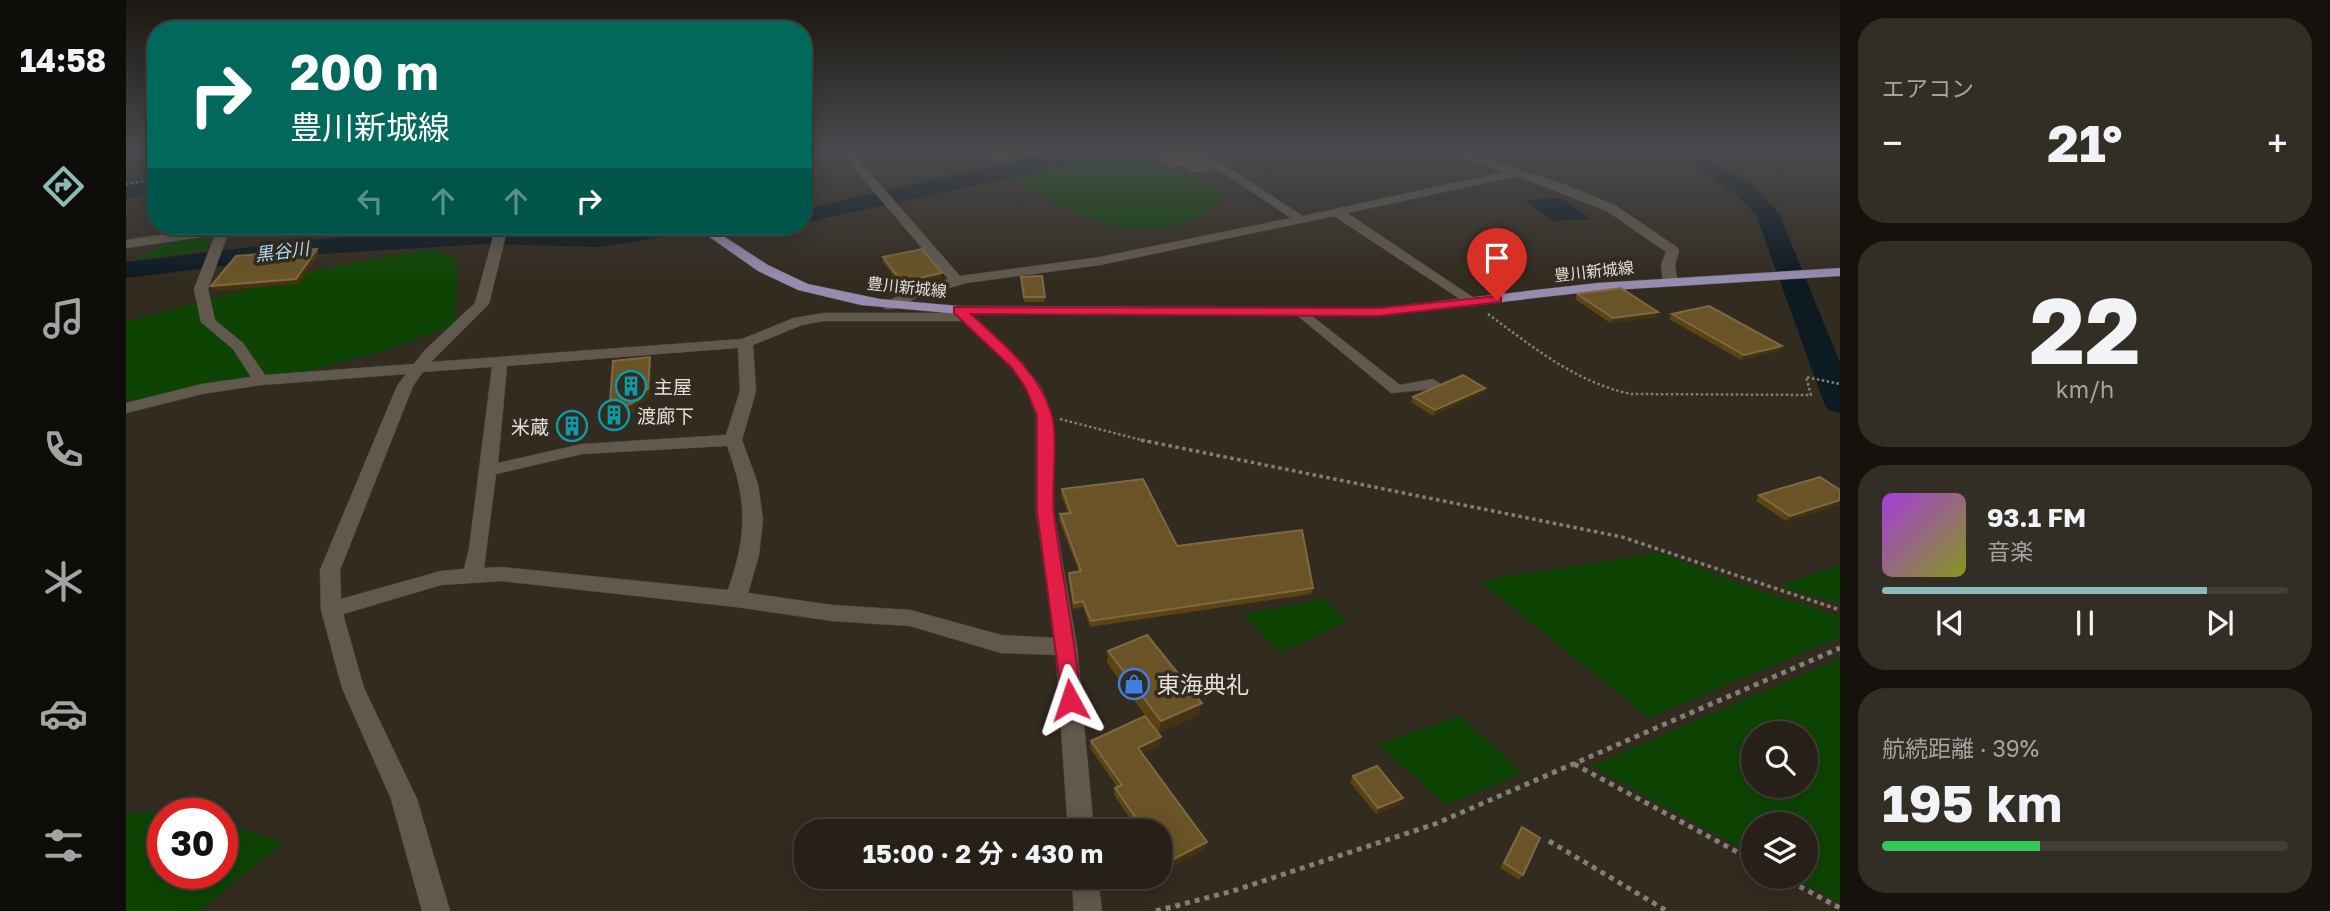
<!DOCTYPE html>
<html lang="ja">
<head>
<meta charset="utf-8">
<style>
	body { margin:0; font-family:"Golos Text","Noto Sans JP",sans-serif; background:#322d25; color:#f1f3f6; height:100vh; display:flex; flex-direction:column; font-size:26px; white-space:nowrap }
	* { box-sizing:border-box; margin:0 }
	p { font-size:23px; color:#a4a3a2 }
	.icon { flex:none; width:38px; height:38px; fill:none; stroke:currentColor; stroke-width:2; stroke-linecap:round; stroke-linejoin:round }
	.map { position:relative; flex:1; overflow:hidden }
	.details { display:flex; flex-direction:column; gap:18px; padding:18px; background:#15120d; width:490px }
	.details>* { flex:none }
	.guide { position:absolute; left:21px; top:21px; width:665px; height:214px; border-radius:28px; box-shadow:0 4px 18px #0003,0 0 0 2px #423e37; background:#00695c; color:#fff; overflow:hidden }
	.buttons { position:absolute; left:1615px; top:721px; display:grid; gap:14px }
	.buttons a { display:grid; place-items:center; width:77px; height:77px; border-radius:50%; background:#262018; box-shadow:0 4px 18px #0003,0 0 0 2px #423e37; font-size:35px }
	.speed { position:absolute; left:21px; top:798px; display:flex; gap:14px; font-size:35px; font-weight:700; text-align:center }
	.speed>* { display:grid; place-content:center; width:91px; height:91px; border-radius:50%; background:#262018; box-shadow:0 4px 18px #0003,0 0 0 2px #423e37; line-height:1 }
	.speed .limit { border:10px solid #d22; background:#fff; color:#111 }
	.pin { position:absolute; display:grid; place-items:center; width:60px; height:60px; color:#fff; margin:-72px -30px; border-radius:50% 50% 50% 0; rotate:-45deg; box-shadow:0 0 7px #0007 }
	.pin .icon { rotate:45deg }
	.me { position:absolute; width:77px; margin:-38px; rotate:355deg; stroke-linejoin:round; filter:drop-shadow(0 0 5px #0008) }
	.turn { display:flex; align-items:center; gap:24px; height:147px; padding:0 28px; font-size:32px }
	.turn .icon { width:91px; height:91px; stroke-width:2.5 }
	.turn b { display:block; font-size:49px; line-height:60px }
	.lanes { display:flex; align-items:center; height:66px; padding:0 28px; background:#0003; justify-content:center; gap:35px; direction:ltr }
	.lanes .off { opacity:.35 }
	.big { font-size:52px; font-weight:700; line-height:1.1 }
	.details .widget { flex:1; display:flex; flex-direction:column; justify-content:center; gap:10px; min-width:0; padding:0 24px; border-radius:28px; background:#322d25 }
	.details .dial { align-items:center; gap:0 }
	.dial b { font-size:91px; line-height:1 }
	.song { display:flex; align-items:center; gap:21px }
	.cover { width:84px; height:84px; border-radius:10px; background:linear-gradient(135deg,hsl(280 70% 55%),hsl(70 70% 35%)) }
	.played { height:7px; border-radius:4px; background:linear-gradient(90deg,#8bbbb9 80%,#423e37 80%) }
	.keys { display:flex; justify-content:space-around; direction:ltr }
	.heat { display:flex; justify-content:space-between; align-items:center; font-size:38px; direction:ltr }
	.charge { height:10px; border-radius:5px; background:linear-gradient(90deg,#34c759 39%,#423e37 0) }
	.trip { position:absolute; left:668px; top:819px; width:378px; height:70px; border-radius:28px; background:#262018; box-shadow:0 4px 18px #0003,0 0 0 2px #423e37; font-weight:700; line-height:70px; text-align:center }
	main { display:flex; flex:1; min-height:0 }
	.tab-bar { display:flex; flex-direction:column; width:126px; justify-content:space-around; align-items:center; background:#0f0d0a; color:#a4a3a2 }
	.tab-bar .icon { width:49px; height:49px }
	.tab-bar .active { color:#8bbbb9 }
	.tab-bar b { font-size:32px; color:#f1f3f6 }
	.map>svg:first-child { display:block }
	.green { fill:#0d4404; fill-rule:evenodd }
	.water { fill:#0c1a21 }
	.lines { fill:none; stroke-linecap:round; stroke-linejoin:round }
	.river { fill:#0c1a21; fill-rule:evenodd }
	.minor-casing { stroke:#4f483f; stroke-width:1 }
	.major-casing { stroke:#4f483f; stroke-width:1 }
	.path-far2 { stroke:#847e75; stroke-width:2.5; stroke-dasharray:2.5 2.5; stroke-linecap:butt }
	.path-far1 { stroke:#847e75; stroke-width:3.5; stroke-dasharray:3.5 3.5; stroke-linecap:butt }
	.path { stroke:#847e75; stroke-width:5; stroke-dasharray:5 5; stroke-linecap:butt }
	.minor { fill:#61594d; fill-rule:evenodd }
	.major { fill:#968caf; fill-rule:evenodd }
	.wall { fill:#5b4312 }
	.shaded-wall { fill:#45320f }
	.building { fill:#6a5427; stroke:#7d6943; stroke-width:2 }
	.route { fill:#e11d48; stroke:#92132f; stroke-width:2 }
	.labels { text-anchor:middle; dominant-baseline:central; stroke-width:7; stroke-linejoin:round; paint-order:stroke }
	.far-street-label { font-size:16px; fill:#e4dfd8; stroke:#322b20 }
	.far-water-label { font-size:18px; font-style:italic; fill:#aedef6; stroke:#322b20 }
	.poi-label { font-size:19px; fill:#e4dfd8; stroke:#322b20; text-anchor:start }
	.near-poi-label { font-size:23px; fill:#e4dfd8; stroke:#322b20; text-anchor:start }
</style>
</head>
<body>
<main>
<nav class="tab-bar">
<b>14:58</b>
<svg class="icon active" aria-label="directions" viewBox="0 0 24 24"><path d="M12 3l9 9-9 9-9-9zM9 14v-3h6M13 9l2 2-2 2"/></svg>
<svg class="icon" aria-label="music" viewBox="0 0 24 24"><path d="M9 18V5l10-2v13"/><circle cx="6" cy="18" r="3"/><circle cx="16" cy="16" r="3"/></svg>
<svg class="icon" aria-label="phone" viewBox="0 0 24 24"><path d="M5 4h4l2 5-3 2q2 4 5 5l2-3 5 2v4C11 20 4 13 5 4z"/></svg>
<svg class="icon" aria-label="climate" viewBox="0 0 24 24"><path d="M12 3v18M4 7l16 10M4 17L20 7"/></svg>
<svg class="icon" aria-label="car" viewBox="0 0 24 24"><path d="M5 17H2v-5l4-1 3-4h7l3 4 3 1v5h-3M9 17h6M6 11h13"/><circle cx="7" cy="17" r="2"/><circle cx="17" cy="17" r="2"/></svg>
<svg class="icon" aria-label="filters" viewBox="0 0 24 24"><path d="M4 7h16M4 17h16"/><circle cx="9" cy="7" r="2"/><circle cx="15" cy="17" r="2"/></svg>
</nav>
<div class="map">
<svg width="1714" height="911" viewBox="0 0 1714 911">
	<rect width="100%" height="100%" fill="#322b20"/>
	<path class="green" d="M1010,154l58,23 31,18c-10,14 -19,18 -34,25 -64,30 -129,-14 -184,-45l5,-17z
		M87,235l-7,15 -74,10 43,-19z
		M306,248l25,11 -2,66 -75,27 -74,20 -180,29v-79l199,-54z
		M1533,553l101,38 80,25v21l-191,81 -169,-137z
		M1714,565v39l-62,-18z
		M1198,599l24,22 -68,32 -37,-39z
		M1714,658v245l-48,-26h14v-53h-52l-1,31 -161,-89zM1628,733h52v53h-52z
		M1333,716l64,57 -77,32 -68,-61z
		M62,811l7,3h-32v59h59v-50l61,19 -83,69h-74v-98z"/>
	<path class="water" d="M1435,198l30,21 -39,2 -28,-21z"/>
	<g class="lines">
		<path class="river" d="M939,150h35l-3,4 -69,20 -225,49v-14z
			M1572,152l55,33 26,28 61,150v50l-12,-3 -4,-7 -68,-188 -19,-20 -47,-32 -3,-5z
			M30,179v14l-30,5v-14z
			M512,226h63l-3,5 -9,2 -91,14 -113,-3 -164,10 -195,24v-16c119,-14 239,-31 359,-34 52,0 102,5 153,-2z"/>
		<g class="minor-casing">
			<path id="minor" d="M713,150h11l110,126 140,-19 191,-39 -102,-68h13l101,66 201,-44 -63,-22h17l105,34 52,21 63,43 1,3 -4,14 2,16 -7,4 -7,-4 -2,-16 5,-13 -59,-41 -90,-35 -170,37 130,87 2,3 -7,4 -138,-91 -234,49 -134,18 -50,15 -22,11h-10v-6l22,-11 42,-13z
				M100,226h30l-28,7 -20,56 7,31 28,23 22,32 149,-11 10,-13 51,-48 21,-77h12l-19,78 -58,58 311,-23 52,-21 30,-5h130v-6h10l58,55 19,25 11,28 2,97 23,135 17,184h-26l-12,-176 -55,-2 -91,-27 -78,-5 -96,-14 -235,-26 -60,4 -98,29 21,74 53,111 33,112h-28l-31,-112 -49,-111 -21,-78 -1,-40 77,-184 9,-12 -145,11 -59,9 -76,19v-10l76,-19 49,-7 -18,-28 -32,-27 -7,-33 21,-54 -89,13v-8zM698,321h139l49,47 13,19 11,28v97l18,126 -53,-3 -91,-25 -78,-5 -84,-12 11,-38 4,-36 -5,-35 -16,-44 14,-49 -3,-46 49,-20zM612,348l2,43 -14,44 -144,9 -84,19 9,-97zM366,367l-23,182 -5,20 -23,2 -100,28 -1,-29 73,-184 10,-14zM601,446c21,55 20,89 1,144l-227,-23 -17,1 12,-94 86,-20z
				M1177,309l97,76 33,-6 8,5 -8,5 -42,4 -93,-77 -2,-3z
				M946,877h26l4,34h-28z"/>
		</g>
		<g class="major-casing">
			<path id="major" d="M568,226h14l60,39 40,19 72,15 79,7 420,2 218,-25 243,-15v8l-243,15 -218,25 -420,-2 -98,-9 -63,-15 -40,-19z"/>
		</g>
		<path class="path-far2" d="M0,184l30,-4
			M1362,314c45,33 87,68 143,80l180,1 -5,-18 34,7
			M934,419l89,23"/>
		<path class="path-far1" d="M1015,440l481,97 218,73"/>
		<path class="path" d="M1448,764l180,97
			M1423,841l118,70
			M1656,877l58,31
			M1030,911l77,-20 202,-67 405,-176"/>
		<use href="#minor" class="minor"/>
		<use href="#major" class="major"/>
	</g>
	<path class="wall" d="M853,150h49l4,8 -37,6z
		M1021,150h44l25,17v5l-23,4 -11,-8 -10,2z
		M757,257l59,21 -40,9 -19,-25z
		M895,277l24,20v5h-21z
		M1451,294l78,23 -45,6 -35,-24z
		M1546,314l110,32 -4,5 -37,9 -72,-41z
		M1359,388l-2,5 -50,23 -22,-14 2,-5z
		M936,489l115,57 136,42 -2,6 -221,33 -7,-20 -10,2 -5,-30 1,-6 10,-1 -20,-52 1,-6 8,-1 -7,-18z
		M1714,490l-54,31 -30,-20 3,-6z
		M982,651l91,64 -41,18 -51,-70z
		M965,741l69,4 -18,8 63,96 -40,21 -5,-7v-32h-22l-24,-36 1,-7 2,-1 -27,-39z
		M1227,776l47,28 -24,10 -26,-32z
		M1396,827l1,48 -4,5 -19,-12z"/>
	<path class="shaded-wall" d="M906,153v5l-37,6v-4z
		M1057,163l-1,5 -10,2 1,-5z
		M1090,167v5l-23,4 1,-5z
		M191,249l2,5 -20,30 -85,7 -3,-5z
		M816,273v5l-40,9v-5z
		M1532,312l-3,5 -45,6 3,-5z
		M1656,346l-4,5 -37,9 3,-5z
		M524,357l2,9 -2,32 -8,4v6l-31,17 -2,-10 31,-22z
		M1359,388l-2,5 -50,23 2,-6z
		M1714,500v5l-54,16 4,-5z
		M1076,703l-3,12 -41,18 3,-12z
		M1035,737l-1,8 -23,10 1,-7z
		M1277,798l-3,6 -24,10 2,-6z
		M1081,842l-2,7 -40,21 1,-7z"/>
	<path class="building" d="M858,150h44l4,3 -37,7z
		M1026,150h39l25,17 -22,4 -11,-8 -10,2z
		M191,249l-21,30 -85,7 25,-30z
		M796,249l20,24 -40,9 -19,-25z
		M916,276l3,21h-21l-3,-20z
		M1495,288l37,24 -45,6 -36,-24z
		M1583,306l73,40 -38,9 -72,-41z
		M524,357l-2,32 -8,4v6l-31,16 4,-54z
		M1337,375l22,13 -50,22 -22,-13z
		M1694,477l20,13v10l-50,16 -31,-21z
		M1017,479l34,67 125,-16 11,58 -222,33 -8,-20 -9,2 -5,-30 12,-2 -21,-57 11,-1 -9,-24z
		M1021,635l55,68 -41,18 -53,-70z
		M1019,716l16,21 -23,11 69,94 -41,21 -6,-9v-23h-15l-30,-43 7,-3 -31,-44z
		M1251,766l26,32 -25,10 -25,-32z
		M1396,827l18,11 -17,37 -19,-12z"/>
	<linearGradient id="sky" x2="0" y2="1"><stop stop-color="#1c1812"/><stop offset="0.54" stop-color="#494a4e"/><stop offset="1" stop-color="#494a4e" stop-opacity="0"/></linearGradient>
	<rect width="1714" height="278" fill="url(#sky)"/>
	<path class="route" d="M1371,296l4,1v5l-122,14 -408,-2c31,29 66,56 80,98 8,25 0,74 3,102 8,62 21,123 27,186l-3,6 -8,3 -7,-3 -26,-194v-97l-12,-28 -13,-19 -58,-55v-6l425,1z"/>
	<defs>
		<g id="building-ring" transform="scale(1.575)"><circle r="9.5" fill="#322b20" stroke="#0f9aa8" stroke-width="1.5"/><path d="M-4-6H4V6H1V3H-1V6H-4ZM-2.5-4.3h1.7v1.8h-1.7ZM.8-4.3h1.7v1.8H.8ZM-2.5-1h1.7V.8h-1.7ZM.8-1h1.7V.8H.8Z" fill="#0f9aa8"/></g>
		<g id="shop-ring" transform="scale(1.575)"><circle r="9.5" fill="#322b20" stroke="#3f7fe0" stroke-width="1.5"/><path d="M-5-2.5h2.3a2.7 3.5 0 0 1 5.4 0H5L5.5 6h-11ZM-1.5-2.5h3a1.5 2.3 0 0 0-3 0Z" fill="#3f7fe0"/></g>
	</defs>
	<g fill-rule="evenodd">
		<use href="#building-ring" x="505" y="386"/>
		<use href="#building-ring" x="488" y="415"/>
		<use href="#building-ring" x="446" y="426"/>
		<use href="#shop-ring" x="1008" y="684"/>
	</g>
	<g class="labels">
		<g class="far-street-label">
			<text transform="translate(1468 271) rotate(-6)">豊川新城線</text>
			<text transform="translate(781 287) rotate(6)">豊川新城線</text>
		</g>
		<g class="far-water-label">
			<text transform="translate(156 251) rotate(-7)">黒谷川</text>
		</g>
		<g class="poi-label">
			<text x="528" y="386">主屋</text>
			<text x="511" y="415">渡廊下</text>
			<text x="423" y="426" text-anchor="end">米蔵</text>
		</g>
		<g class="near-poi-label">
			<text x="1031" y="684">東海典礼</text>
		</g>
	</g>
</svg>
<div class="buttons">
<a><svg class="icon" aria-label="search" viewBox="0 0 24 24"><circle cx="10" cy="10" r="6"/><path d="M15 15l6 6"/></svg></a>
<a><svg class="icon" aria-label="layers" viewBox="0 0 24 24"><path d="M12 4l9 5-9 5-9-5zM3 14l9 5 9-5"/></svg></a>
</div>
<div class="speed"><div class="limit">30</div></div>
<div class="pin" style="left:1371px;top:300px;background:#d93025"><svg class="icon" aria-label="arrive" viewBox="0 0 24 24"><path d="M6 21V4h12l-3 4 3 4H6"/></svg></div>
<svg class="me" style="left:944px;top:700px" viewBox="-20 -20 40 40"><path d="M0-17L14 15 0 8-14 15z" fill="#e11d48" stroke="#fff" stroke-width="4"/></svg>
<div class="trip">15:00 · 2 分 · 430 m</div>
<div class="guide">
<div class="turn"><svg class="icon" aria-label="right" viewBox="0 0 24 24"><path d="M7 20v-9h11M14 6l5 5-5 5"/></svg><div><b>200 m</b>豊川新城線</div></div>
<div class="lanes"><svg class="icon off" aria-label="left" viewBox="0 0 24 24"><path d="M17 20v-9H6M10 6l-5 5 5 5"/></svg><svg class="icon off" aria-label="ahead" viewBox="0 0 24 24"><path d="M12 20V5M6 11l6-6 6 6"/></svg><svg class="icon off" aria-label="ahead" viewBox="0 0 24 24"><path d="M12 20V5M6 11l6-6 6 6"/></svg><svg class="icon" aria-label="right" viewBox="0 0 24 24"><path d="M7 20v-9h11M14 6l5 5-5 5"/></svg></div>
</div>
</div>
<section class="details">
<div class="widget"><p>エアコン</p>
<div class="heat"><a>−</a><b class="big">21°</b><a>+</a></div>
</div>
<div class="widget dial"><b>22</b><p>km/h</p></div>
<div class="widget">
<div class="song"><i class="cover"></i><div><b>93.1 FM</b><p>音楽</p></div></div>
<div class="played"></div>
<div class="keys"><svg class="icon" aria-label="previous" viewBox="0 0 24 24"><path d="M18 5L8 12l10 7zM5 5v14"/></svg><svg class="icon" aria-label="pause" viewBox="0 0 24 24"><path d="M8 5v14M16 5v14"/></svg><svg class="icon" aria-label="next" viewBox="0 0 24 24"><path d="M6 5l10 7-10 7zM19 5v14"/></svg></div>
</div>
<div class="widget"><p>航続距離 · 39%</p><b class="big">195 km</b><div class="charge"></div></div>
</section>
</main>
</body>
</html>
